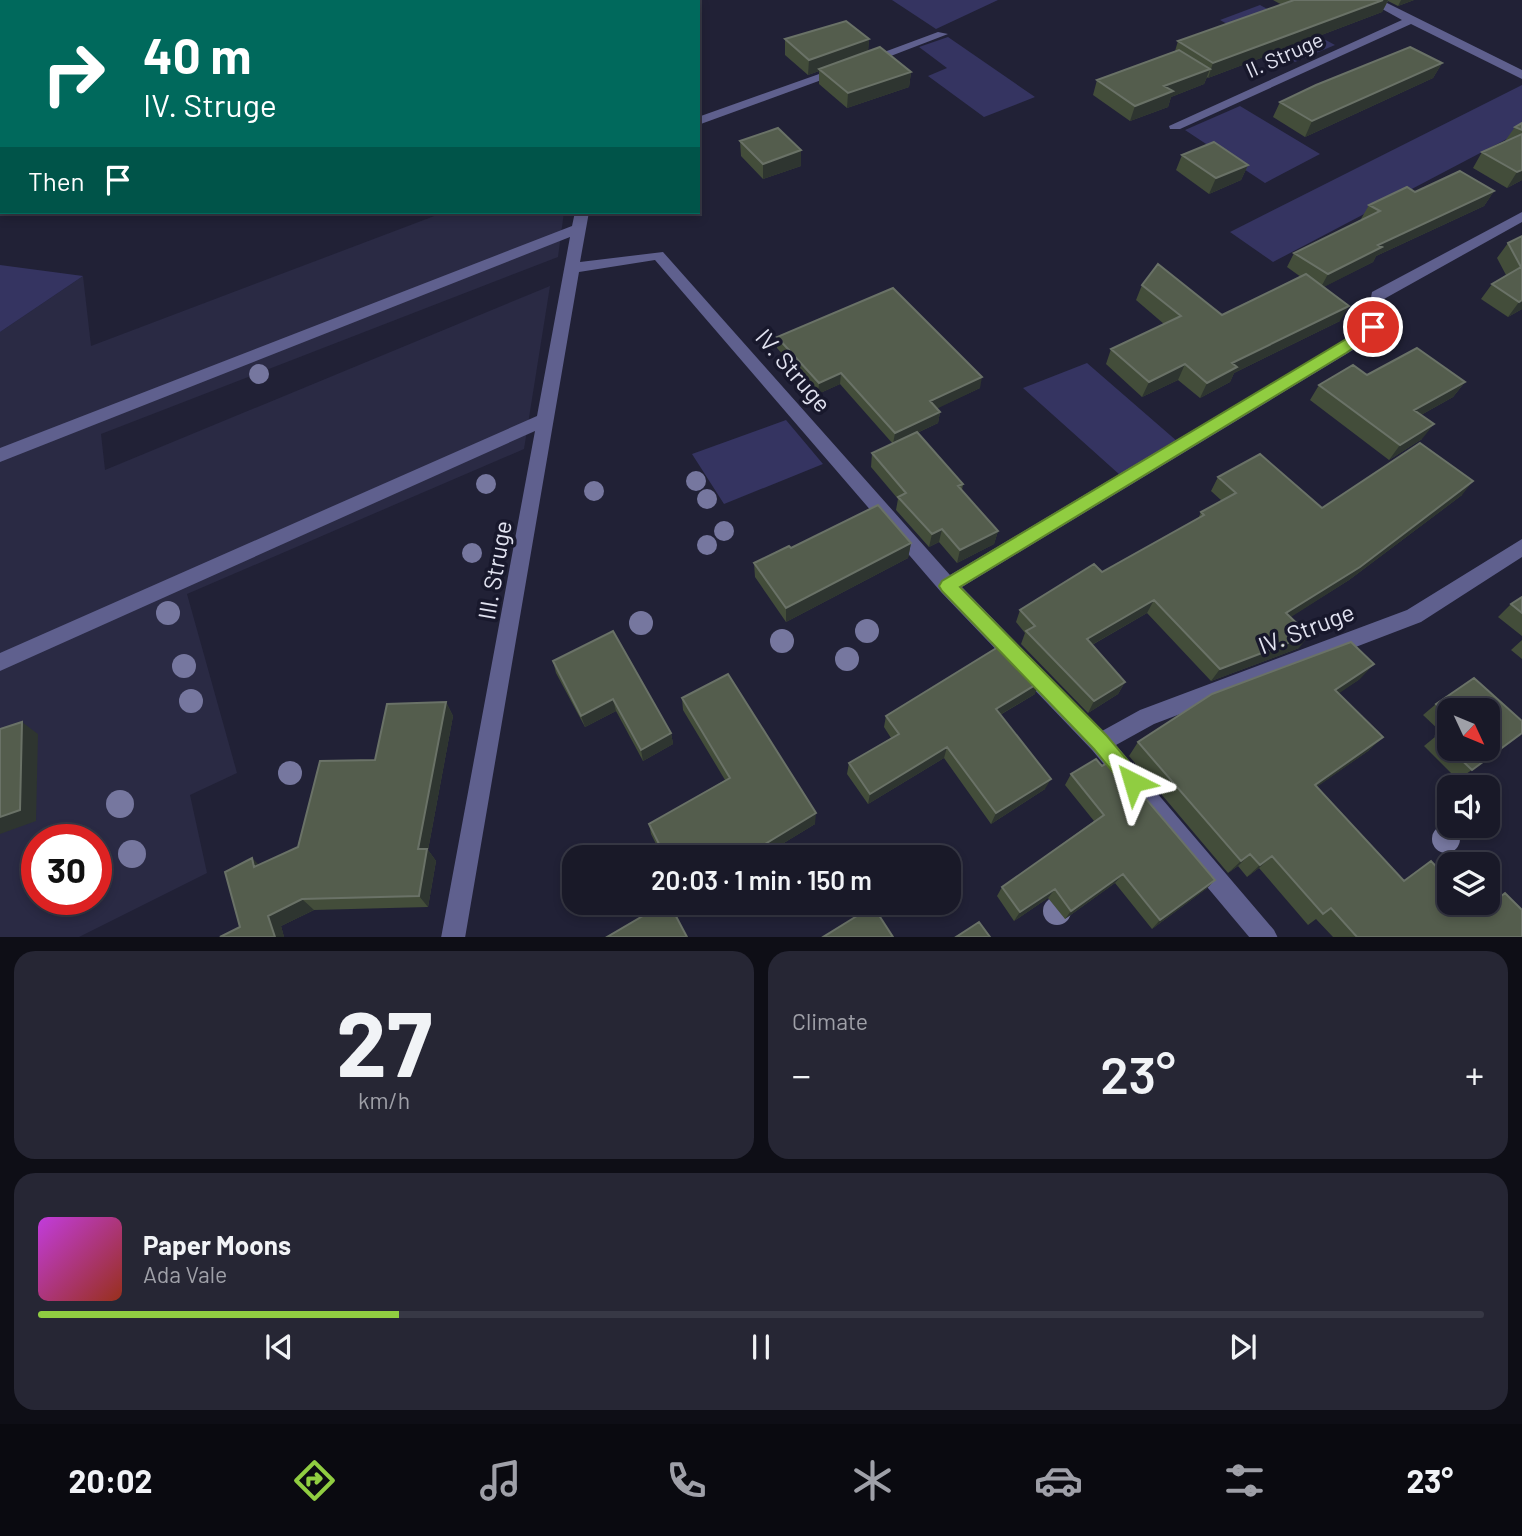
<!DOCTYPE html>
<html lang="en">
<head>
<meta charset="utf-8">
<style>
	body { margin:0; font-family:Barlow,sans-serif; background:#262634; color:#f1f3f6; height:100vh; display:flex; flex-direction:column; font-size:26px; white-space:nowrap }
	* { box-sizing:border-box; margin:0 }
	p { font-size:23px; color:#9fa0a8 }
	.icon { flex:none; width:38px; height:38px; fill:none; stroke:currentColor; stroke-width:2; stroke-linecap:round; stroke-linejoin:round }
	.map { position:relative; height:937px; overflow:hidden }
	.drawer { display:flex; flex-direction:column; gap:14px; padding:14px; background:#0e0e16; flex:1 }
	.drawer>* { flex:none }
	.top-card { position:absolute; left:0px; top:0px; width:700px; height:214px; box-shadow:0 4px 10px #0003,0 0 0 2px #373845; background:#00695c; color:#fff; overflow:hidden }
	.needle { width:46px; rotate:134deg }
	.controls { position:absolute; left:1437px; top:698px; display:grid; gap:14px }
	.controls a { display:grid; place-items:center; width:63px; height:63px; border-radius:14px; background:#191928; box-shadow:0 4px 10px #0003,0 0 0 2px #373845; font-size:35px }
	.speed { position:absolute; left:21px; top:824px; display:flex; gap:14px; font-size:35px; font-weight:700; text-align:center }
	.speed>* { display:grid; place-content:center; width:91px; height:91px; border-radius:50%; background:#191928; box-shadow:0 4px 10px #0003,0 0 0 2px #373845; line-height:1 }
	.speed .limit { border:10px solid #d22; background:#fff; color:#111 }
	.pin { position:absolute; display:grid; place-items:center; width:60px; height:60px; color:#fff; margin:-30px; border:4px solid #fff; border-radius:50%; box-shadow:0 2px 7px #0007 }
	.me { position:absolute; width:77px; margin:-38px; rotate:320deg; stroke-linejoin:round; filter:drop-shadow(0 0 5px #0008) }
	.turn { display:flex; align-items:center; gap:24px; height:147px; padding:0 28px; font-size:32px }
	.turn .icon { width:91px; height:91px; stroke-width:2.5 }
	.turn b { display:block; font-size:49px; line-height:60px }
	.then { display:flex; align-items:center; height:66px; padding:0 28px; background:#0003; gap:14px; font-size:26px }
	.big { font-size:52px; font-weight:600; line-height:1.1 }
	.drawer .widget { flex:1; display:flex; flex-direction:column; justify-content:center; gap:10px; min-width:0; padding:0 24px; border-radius:21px; background:#262634 }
	.drawer .dial { align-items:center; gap:0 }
	.dial b { font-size:91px; line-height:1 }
	.song { display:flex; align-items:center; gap:21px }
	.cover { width:84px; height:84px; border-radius:10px; background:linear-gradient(135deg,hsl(290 70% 55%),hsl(10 70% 35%)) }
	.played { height:7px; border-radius:4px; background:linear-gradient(90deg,#90cd41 25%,#373845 25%) }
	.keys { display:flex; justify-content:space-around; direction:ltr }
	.heat { display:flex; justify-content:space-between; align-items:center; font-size:38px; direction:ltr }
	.drawer .tiles { flex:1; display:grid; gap:14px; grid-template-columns:1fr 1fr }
	.widget:last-child { grid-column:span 2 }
	.trip { position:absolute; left:562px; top:845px; width:399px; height:70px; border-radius:21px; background:#191928; box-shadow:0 4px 10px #0003,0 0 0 2px #373845; font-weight:600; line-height:70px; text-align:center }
	.dock { display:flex; height:112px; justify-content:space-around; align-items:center; background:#0a0a10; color:#9fa0a8 }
	.dock .icon { width:49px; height:49px }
	.dock .active { color:#90cd41 }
	.dock b { font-size:32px; color:#f1f3f6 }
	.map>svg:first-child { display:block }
	.built { fill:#2a2a44; fill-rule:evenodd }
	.green { fill:#353461 }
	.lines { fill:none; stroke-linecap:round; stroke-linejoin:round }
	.minor { fill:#5f608e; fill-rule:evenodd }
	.tree { fill:#76779f }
	.wall { fill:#434d3a; fill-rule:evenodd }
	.shaded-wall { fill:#2e3530 }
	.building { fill:#545d4d; stroke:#6a7267; stroke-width:2 }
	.route { fill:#90cd41; stroke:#5e852a; stroke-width:2 }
	.labels { text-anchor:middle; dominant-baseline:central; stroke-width:7; stroke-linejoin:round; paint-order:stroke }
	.far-street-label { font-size:21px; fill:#e1e2f0; stroke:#18182c }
	.street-label { font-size:24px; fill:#e1e2f0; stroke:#18182c }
</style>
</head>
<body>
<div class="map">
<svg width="1522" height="938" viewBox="0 0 1522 938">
	<rect width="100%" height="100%" fill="#212136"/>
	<path class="built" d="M445,212h119l-6,45 -457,177 4,36 445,-184 -26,163 -337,145 50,179 -47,22 17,78 -128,64 -79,1v-606l83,-56 8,70zM37,840h59v60h-59z"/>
	<path class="green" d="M892,0h106l-62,29z
		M1260,5l75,40 -40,17 -75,-42z
		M948,37l87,60 -51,20 -56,-41 19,-8 -28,-21z
		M1522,85v46l-249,131 -43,-30z
		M1240,106l80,48 -55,29 -80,-53z
		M0,265l83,11 -83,56z
		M1087,363l91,79 -58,33 -97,-87z
		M786,420l37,44 -99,40 -32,-50z"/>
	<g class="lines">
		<path class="minor" d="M609,0h12v2h-12z
			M1366,0h15l141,70v9l-111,-55 -231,105h-10l-1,-3 233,-106z
			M938,32l10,2 -78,30 -10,-3z
			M836,68l10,3 -148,54v-8z
			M575,212h14l-9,50 83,-10 287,323 401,-239 15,-11 6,-33 150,-80v10l-138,77 -3,28 -18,17 -401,243 140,144 38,-21 267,-100 115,-71v18l-101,65 -267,102 -38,21 158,185 4,8h-28l-158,-188 -151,-158 -286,-332 -76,12 -114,666h-24l94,-507 -535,240v-18l537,-237 33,-179 -570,225v-14l572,-222z"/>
	</g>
	<g class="tree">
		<circle cx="259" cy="374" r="10"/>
		<circle cx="696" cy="481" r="10"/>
		<circle cx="486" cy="484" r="10"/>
		<circle cx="594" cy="491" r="10"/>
		<circle cx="707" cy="499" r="10"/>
		<circle cx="724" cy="531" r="10"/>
		<circle cx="707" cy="545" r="10"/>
		<circle cx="472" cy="553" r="10"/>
		<circle cx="168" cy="613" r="12"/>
		<circle cx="641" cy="623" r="12"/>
		<circle cx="867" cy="631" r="12"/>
		<circle cx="782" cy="641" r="12"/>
		<circle cx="847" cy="659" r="12"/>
		<circle cx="184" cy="666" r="12"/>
		<circle cx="191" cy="701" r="12"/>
		<circle cx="290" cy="773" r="12"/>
		<circle cx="120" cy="804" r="14"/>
		<circle cx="1446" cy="839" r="14"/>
		<circle cx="132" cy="854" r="14"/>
		<circle cx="1057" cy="911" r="14"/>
	</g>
	<path class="wall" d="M1273,0h141l-16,6 -10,-5 -6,11 -174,66 -1,-1 -3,7 -33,13 -3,10 -38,14 -37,-26 4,-15 78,-29 3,-10 104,-36z
		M785,39h84l-1,12 43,21 -2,15 -62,21 -28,-24v-13l-11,4 -23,-20z
		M1442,63l-9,15 -128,59 -32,-20 7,-15z
		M1522,123v57l-15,8 -34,-20 9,-16 23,-11 10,-14z
		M740,141l61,25 -38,13 -22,-23z
		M1182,155l66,10 -7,15 -32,14 -33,-24z
		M1494,191l-10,15 -108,50 -3,6 -50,25 17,34 -106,52 -4,9 -30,16 -22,-18 -36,17 -36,-33 5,-15 53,-25 -28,-24 6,-15 80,30 79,-38 -14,-10 7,-14 68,-33 -1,-1 8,-14 46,-13z
		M1522,236v73l-14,8 -27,-18 11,-15 14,-9 -9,-17 11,-15z
		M777,337l203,51 -43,20 3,4 -2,11 -21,10 46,51 -1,6 36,41 -4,13 -37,19 -18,-21 -10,5 -33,-37 2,-11 -27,-32 1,-14 21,-9 -53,-60 -22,10 -41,-46z
		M1367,375l98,7 -12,15 -32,18 1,24 -33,21 -79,-60 9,-15z
		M1218,477l104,31 140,-13 -113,85 -59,37 9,31 -88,33 -64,-68 -55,32 33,37 -7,12 -30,19 -67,-69 4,-11 -9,-11 4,-12 82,-38 96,-53 3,-7 21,-11 -11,-10z
		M911,543l-3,15 -122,64 -31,-45 -1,-14 37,-15z
		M1522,597v39l-24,-19 13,-13z
		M1522,640v19l-11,-9z
		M553,661l118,72 2,11 -30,17 -27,-50 -31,16 -29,-54z
		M1360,679l-22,14 45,44 -15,14 -52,36 87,94 28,-20 47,49 8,-6 19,-11 17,44h-189l-17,-18 -8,6 -49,-57 -12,9 -9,-11 -10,7 -99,-117 9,-14z
		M1035,694l-35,21 45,74 -54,35 -47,-66 -76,46 -21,-30 2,-11 42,-25 -7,-11 2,-11z
		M682,698l133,126 -56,34h-96l-12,-24 -2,-10 76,-44 -42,-70z
		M446,702l7,14 -25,134 8,11 -8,46 -114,3 -33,16 3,11h-64l20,-10 19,-62 39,-18 77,-87z
		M1436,704l86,29 -64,47 -34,-34 17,-14 -18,-17zM1449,710l39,39h-39z
		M1102,766l113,114 -9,9 -54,40 -37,-46 -50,36 -17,-21 -34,23 -17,-25 5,-9 92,-66 -29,-36 6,-11z"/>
	<path class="shaded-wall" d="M1383,0h5l-6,12 -174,66 5,-15z
		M1401,0h13l-16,6z
		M869,39l-1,15 -49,15v2l-11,4 1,-15z
		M1442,63l-9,15 -128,59 7,-16z
		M1210,69l-6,15 -33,13 -3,10 -38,14 5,-15 29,-20z
		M911,72l-2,15 -62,21 1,-15z
		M801,150v16l-38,13v-15z
		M1248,165l-7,15 -32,14 7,-16z
		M1522,170v10l-15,8 10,-16z
		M1494,191l-10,15 -108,50 -3,6 -53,27 8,-15 50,-29z
		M1522,300v9l-14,8 11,-15z
		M1349,306l-9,15 -106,52 -4,9 -30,16 7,-15 25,-20z
		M1185,364l-7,16 -36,17 7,-15z
		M841,373l-1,11 -22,10 1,-11z
		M982,377l-2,11 -52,25 2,-12z
		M1465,382l-12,15 -50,28 11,-15z
		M940,412l-2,11 -45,21 2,-11z
		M1434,424l-12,15 -33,21 11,-15z
		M1473,481l-11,14 -113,85 -72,46 9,-13z
		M942,529l-3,13 -10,5 3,-13z
		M998,531l-4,13 -37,19 3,-13z
		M911,543l-3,15 -122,64v-14z
		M1154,600l-7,13 -66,38 6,-12z
		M1309,635l-10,13 -88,33 9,-12z
		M1374,664l-14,15 -38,26 13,-15z
		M1040,682l-5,12 -44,26 5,-11z
		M1125,682l-7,12 -30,19 6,-12z
		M613,699l3,12 -31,16 -4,-11z
		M446,702l7,14 -25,134 8,11 -8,46 -9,-11 -1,-47z
		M22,722l16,12 -2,87 -36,13v-17z
		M671,733l2,11 -30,17 -2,-11z
		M1383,737l-15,14 -67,47 14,-13z
		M947,747l-3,11 -76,46 2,-10z
		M1051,779l-6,10 -54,35 5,-11z
		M816,813l-1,11 -56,34h-17z
		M1250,854l-12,12 -10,7 13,-12z
		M1272,856l-13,12 -12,9 13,-12z
		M252,858l12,12 -10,-3z
		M1123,874l-8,9 -50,36 6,-8z
		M1215,880l-9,9 -54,40 8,-9z
		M1055,889l-7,9 -34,23 6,-9z
		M302,899l12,11 -33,16 3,11h-9l-7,-21z"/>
	<path class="building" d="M1294,0h89l-170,63 -35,-22z
		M846,21l23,18 -60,21 -24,-21z
		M880,47l31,25 -63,21 -29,-24z
		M1410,47l32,16 -130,58 -32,-19 36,-17z
		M1179,50l31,19 -46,17 9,5 -38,15 -38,-26z
		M1522,123v7l-7,-3z
		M778,128l23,22 -38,14 -23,-23z
		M1522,134v36l-5,2 -35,-20z
		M1214,142l34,23 -32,13 -34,-23z
		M1460,171l34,20 -116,54 4,2 -54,27 -34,-21 86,-42 -11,-6 38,-18 8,5z
		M1522,236v64l-3,2 -27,-18 29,-17 -13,-24z
		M1158,264l64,51 84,-41 43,32 -117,57 5,4 -30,16 -22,-19 -36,18 -38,-33 70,-33 -39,-31z
		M893,288l89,89 -52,24 10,11 -45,21 -54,-60 -22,10 -42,-46z
		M1417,348l48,34 -51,28 20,14 -34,21 -81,-60 34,-20 14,10z
		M917,432l46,52 -5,2 40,45 -38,19 -18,-21 -10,5 -34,-37 8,-4 -34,-40z
		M1420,443l53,38 -113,86 -74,46 23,22 -89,34 -66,-69 -67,39 38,43 -31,19 -68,-70 9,-5 -15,-16 74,-46 8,8 102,-57 -3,-3 35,-19 -18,-16 42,-23 62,54z
		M878,505l33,38 -125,65 -32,-45 35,-17 2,2z
		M1522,597v16l-11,-9z
		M613,631l58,102 -30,17 -28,-51 -32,17 -28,-55z
		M1351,642l23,22 -39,26 48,47 -68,48 89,96 27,-20 18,19v23h22l9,10 25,-20 17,17v27h-165l-26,-29 -8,6 -51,-58 -12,9 -10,-11 -9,7 -103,-119 74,-48z
		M1003,644l37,38 -44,27 55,70 -55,34 -49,-66 -77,47 -21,-31 50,-29 -13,-18z
		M728,674l88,139 -74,45h-76l-17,-34 81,-46 -48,-80z
		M1474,678l48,43v12l-50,37 -22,-21h38v-39h-39v6l-13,-12z
		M446,702l-28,147h9l-8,47 -117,3 -34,17 7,21h-55l20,-10 -15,-55 27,-14 2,9 44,-20 22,-86 55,-1 12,-56z
		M22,722l-2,88 -20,7v-88z
		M1449,727v21l-13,-12z
		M1096,759l6,7 11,-6 102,120 -55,40 -37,-46 -52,37 -16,-22 -35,23 -18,-25 102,-72 -33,-41z
		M665,903h4l18,34h-80z
		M873,906l20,31h-70z
		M979,922l11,15h-34z"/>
	<path class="route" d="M1373,323l5,1v7l-32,22 -386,234 147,149 33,39 3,7 -3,6 -7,3 -7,-3 -32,-39 -152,-158 -3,-5 3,-5z"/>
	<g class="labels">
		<g class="far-street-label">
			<text transform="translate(1284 54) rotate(-24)">II. Struge</text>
		</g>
		<g class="street-label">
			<text transform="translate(794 370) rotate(49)">IV. Struge</text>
			<text transform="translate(494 570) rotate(-80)">III. Struge</text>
			<text transform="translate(1306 628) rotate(-21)">IV. Struge</text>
		</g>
	</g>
</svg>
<div class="controls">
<a><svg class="needle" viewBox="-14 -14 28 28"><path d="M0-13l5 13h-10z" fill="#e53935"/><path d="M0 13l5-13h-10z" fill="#9fa0a8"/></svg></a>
<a><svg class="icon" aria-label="sound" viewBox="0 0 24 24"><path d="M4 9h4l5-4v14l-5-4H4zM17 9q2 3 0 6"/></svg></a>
<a><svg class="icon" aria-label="layers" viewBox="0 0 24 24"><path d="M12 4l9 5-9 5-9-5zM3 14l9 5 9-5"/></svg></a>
</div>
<div class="speed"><div class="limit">30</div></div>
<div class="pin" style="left:1373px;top:327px;background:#d93025"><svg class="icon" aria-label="arrive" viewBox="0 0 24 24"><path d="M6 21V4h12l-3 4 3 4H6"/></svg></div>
<svg class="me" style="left:1133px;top:782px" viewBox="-20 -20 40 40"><path d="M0-17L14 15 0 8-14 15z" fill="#90cd41" stroke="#fff" stroke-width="4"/></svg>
<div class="trip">20:03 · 1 min · 150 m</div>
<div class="top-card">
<div class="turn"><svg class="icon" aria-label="right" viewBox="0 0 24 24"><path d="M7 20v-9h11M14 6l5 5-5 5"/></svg><div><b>40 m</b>IV. Struge</div></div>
<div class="then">Then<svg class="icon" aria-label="arrive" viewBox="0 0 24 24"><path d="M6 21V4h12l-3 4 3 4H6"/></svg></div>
</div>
</div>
<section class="drawer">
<div class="tiles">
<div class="widget dial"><b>27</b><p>km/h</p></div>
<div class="widget"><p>Climate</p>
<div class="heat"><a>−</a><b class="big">23°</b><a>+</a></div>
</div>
<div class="widget">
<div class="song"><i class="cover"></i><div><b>Paper Moons</b><p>Ada Vale</p></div></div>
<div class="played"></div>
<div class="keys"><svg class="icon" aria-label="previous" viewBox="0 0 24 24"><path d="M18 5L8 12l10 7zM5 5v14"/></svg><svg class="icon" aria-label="pause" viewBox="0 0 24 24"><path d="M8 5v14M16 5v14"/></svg><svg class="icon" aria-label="next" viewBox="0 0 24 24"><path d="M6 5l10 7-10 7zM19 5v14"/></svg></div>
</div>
</div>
</section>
<nav class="dock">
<b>20:02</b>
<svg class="icon active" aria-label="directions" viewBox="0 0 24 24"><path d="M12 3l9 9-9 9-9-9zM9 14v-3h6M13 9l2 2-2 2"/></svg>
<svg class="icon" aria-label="music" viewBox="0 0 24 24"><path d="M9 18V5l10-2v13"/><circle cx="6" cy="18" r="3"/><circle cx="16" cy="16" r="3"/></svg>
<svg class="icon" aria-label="phone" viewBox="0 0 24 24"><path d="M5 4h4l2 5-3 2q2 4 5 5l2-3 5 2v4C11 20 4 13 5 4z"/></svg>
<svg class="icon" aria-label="climate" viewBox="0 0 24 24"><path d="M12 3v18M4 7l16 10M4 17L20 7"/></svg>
<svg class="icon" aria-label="car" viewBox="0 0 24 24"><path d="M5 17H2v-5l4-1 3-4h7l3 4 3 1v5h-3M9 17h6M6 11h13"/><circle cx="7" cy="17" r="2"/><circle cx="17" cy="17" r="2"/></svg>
<svg class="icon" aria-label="filters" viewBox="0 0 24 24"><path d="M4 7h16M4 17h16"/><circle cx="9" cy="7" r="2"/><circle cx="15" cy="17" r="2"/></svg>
<b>23°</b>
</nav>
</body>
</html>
